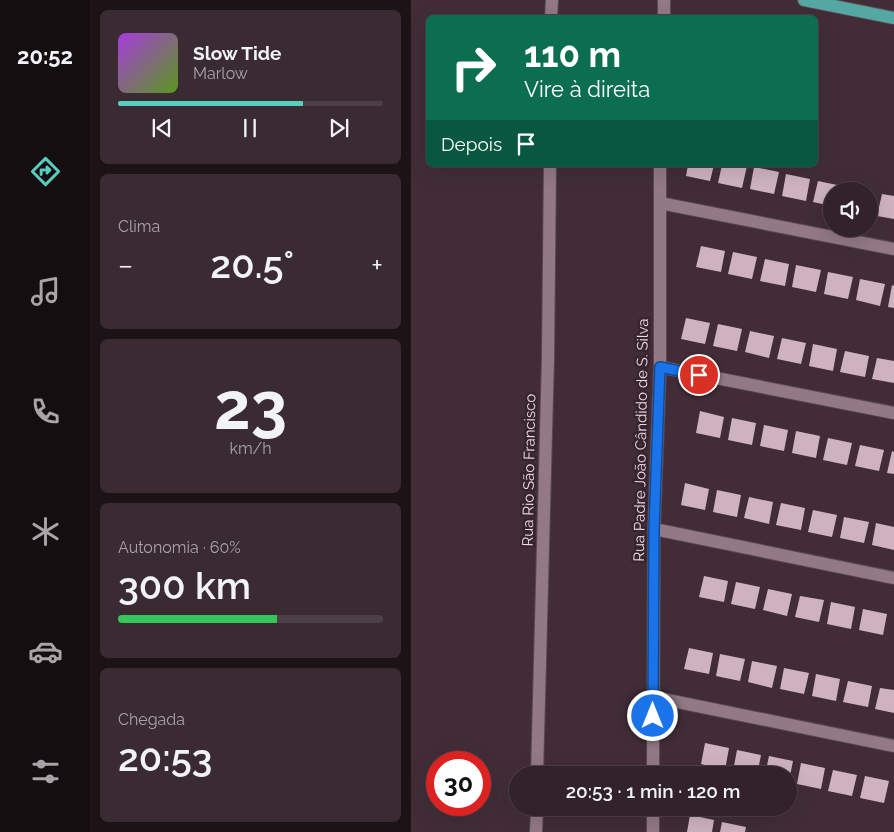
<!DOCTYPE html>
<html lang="pt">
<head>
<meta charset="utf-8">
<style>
	body { margin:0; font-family:Raleway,sans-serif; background:#3a2a31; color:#f1f3f6; height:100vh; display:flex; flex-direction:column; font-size:19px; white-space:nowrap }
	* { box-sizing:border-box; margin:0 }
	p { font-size:16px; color:#a8a4a8 }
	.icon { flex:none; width:28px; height:28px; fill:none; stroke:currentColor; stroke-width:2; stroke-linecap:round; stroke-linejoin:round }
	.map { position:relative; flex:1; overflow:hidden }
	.sheet { display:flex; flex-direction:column; gap:10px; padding:10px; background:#1c1317; width:321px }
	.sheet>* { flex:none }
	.guide { position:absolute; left:15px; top:15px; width:392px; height:152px; border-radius:8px; box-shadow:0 5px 20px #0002,0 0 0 1px #4d3f46; background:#0b6e4f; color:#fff; overflow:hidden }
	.tools { position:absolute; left:412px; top:182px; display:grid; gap:10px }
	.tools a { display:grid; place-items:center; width:55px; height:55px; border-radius:50%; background:#322229; box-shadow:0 5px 20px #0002,0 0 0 1px #4d3f46; font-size:25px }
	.speed { position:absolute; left:15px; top:751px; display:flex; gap:10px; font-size:25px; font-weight:700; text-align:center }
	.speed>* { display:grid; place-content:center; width:65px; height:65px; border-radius:50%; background:#322229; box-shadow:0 5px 20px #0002,0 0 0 1px #4d3f46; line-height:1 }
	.speed .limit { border:8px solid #d22; background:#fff; color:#111 }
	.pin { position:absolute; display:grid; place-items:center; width:42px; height:42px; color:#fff; margin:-21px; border:2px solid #fff; border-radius:50%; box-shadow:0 1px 5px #0007 }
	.me { position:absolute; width:55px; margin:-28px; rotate:0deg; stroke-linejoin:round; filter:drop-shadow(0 0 4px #0008) }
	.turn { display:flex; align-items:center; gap:18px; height:105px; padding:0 15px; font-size:22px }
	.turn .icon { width:65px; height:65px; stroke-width:2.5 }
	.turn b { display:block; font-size:35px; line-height:42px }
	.then { display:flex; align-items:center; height:48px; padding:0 15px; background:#0003; gap:10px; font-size:19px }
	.big { font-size:38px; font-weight:600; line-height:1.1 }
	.sheet .tile { flex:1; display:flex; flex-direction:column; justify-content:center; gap:8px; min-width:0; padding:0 18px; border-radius:8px; background:#3a2a31 }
	.sheet .dial { align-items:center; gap:0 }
	.dial b { font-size:65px; line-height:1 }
	.song { display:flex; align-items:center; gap:15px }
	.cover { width:60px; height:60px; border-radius:8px; background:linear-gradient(135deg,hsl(280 70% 55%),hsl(90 70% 35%)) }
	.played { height:5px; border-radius:2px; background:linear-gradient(90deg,#58cec1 70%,#4d3f46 70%) }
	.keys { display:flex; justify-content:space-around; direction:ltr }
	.heat { display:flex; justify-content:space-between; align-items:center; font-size:28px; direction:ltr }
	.charge { height:8px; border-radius:4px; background:linear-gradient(90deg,#34c759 60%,#4d3f46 0) }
	.trip { position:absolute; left:98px; top:766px; width:288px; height:50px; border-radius:25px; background:#322229; box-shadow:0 5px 20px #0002,0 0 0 1px #4d3f46; font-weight:600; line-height:50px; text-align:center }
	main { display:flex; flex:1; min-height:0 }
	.tabs { display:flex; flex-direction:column; width:90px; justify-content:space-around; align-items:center; background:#140e10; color:#a8a4a8 }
	.tabs .icon { width:35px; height:35px }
	.tabs .current { color:#58cec1 }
	.tabs b { font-size:22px; color:#f1f3f6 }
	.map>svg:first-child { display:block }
	.building { fill:#ceb3bf }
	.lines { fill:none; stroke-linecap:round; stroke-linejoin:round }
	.minor-casing { stroke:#5a4952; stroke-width:14 }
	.primary-casing { stroke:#5a4952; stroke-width:14 }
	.minor { stroke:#927984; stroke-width:12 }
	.primary { stroke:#55a7a3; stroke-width:12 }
	.route-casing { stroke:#114b97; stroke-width:12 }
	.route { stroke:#1a73e8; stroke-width:9 }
	.labels { text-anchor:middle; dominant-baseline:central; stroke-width:5; stroke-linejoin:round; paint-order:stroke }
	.street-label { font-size:15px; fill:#eadce2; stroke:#38242d }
</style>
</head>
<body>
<main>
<nav class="tabs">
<b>20:52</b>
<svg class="icon current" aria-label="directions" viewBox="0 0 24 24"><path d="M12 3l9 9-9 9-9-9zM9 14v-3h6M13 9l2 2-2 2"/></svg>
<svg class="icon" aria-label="music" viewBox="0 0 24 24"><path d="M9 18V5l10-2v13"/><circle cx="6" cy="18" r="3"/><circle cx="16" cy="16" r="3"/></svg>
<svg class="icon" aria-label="phone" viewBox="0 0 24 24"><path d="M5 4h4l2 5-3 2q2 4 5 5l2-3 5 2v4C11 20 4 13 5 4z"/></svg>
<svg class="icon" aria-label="climate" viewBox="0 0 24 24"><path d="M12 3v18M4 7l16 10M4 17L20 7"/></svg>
<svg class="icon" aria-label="car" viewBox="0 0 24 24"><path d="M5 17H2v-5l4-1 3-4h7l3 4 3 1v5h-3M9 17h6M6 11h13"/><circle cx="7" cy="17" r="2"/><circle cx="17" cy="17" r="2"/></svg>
<svg class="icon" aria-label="filters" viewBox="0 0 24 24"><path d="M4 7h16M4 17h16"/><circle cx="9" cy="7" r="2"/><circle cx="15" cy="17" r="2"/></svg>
</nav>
<section class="sheet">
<div class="tile">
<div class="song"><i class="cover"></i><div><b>Slow Tide</b><p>Marlow</p></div></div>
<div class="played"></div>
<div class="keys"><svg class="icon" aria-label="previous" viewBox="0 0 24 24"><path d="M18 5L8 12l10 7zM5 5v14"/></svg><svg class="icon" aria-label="pause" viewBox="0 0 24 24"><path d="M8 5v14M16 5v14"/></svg><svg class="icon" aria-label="next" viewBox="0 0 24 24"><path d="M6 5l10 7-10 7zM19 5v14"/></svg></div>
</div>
<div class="tile"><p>Clima</p>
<div class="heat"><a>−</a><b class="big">20.5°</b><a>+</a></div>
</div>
<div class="tile dial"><b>23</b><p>km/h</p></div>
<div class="tile"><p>Autonomia · 60%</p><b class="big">300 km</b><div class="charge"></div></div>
<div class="tile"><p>Chegada</p><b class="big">20:53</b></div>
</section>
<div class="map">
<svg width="483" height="832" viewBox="0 0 483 832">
	<rect width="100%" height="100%" fill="#422d37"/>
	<path class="building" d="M277,165h26l-4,16 -24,-5z
		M311,165l25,1 -5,22 -24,-5z
		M343,167l25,5 -5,22 -24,-5z
		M375,174l24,5 -4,22 -24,-5z
		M407,181l24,5 -1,5h-9v15l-19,-4z
		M471,194l12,2v23l-17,-3z
		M290,246l24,5 -4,21 -25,-5z
		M322,252l24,5 -5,22 -24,-5z
		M354,259l24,5 -4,22 -25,-5z
		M385,265l25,5 -5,22 -24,-5z
		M417,272l25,5 -5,22 -24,-5z
		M449,279l25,5 -5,22 -24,-6z
		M481,285l2,1v22l-6,-1z
		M275,318l24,5 -5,21 -24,-5z
		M307,324l24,5 -5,22 -24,-5z
		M339,331l24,5 -5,22 -24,-6z
		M371,338l24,5 -5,21 -24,-5z
		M402,344l24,5 -4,22 -24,-5z
		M434,351l24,5 -4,21 -25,-5z
		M466,358l17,3v22l-22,-4z
		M289,411l24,6 -4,21 -24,-5z
		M321,418l24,5 -4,22 -24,-5z
		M353,425l24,5 -4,21 -24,-5z
		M385,431l24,5 -4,22 -24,-5z
		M417,438l24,5 -5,22 -24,-5z
		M449,445l24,5 -5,21 -24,-5z
		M481,451l2,1v22l-7,-1z
		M274,483l24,6 -4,21 -24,-5z
		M306,490l24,5 -4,22 -24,-5z
		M338,497l24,5 -4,22 -25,-6z
		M370,503l24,5 -4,22 -25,-5z
		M402,510l24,5 -5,22 -24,-5z
		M433,517l25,5 -5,21 -24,-5z
		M465,523l18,4v23l-22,-5z
		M293,576l24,5 -4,21 -25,-5z
		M325,582l24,5 -5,22 -24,-5z
		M357,589l24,5 -5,22 -24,-6z
		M389,596l24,4 -5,22 -24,-5z
		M420,602l24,5 -4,22 -24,-5z
		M452,609l24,5 -4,21 -24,-5z
		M278,648l24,5 -4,21 -25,-5z
		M309,654l25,5 -5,22 -24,-5z
		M341,661l25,5 -5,22 -24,-6z
		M373,668l25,5 -5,21 -24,-5z
		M405,674l24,5 -4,22 -24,-5z
		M437,681l24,5 -4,21 -25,-5z
		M469,688l14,2v23l-19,-4z
		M294,743l24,5 -4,22 -24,-6z
		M326,750l24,5 -4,20 -24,-4z
		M358,756l24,5 -5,25 -1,-11h-22z
		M390,763l24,5 -4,21 -24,-5z
		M422,770l24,5 -5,21 -24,-5z
		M454,776l24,5 -5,22 -24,-5z
		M279,815l24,5 -2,12h-25z
		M311,822l24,5 -1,5h-25z"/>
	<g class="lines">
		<g class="minor-casing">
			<path id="minor" d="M140,18l1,-18
				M253,18v-18
				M249,203l234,46
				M249,367l234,46
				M243,529l240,49
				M242,697l241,49
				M126,775l11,-418 2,-192
				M242,775l1,-246 6,-162v-202
				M125,832l1,-24
				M242,832v-24"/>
		</g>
		<g class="primary-casing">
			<path id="primary" d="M393,0l90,18"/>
		</g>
		<use href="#minor" class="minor"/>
		<use href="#primary" class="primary"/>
	</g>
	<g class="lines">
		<g class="route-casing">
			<path id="route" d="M242,716l1,-187 6,-162 39,8"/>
		</g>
		<use href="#route" class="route"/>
	</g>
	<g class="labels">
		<g class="street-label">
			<text transform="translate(230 440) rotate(-89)">Rua Padre João Cândido de S. Silva</text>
			<text transform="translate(118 470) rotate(-89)">Rua Rio São Francisco</text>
		</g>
	</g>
</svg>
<div class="tools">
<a><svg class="icon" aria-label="sound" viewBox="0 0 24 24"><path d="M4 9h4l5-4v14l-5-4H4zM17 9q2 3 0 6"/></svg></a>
</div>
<div class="speed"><div class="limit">30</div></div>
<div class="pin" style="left:288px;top:375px;background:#d93025"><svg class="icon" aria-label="arrive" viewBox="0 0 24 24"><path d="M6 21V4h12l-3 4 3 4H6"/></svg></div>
<svg class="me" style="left:242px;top:716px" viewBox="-20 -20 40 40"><circle r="17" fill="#1a73e8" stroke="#fff" stroke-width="3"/><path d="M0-11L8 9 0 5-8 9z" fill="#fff"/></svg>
<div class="trip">20:53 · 1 min · 120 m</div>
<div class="guide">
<div class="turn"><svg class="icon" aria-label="right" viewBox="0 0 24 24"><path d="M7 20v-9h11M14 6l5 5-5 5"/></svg><div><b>110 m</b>Vire à direita</div></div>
<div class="then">Depois<svg class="icon" aria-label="arrive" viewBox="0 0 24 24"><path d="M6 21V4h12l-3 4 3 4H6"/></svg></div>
</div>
</div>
</main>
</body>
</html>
